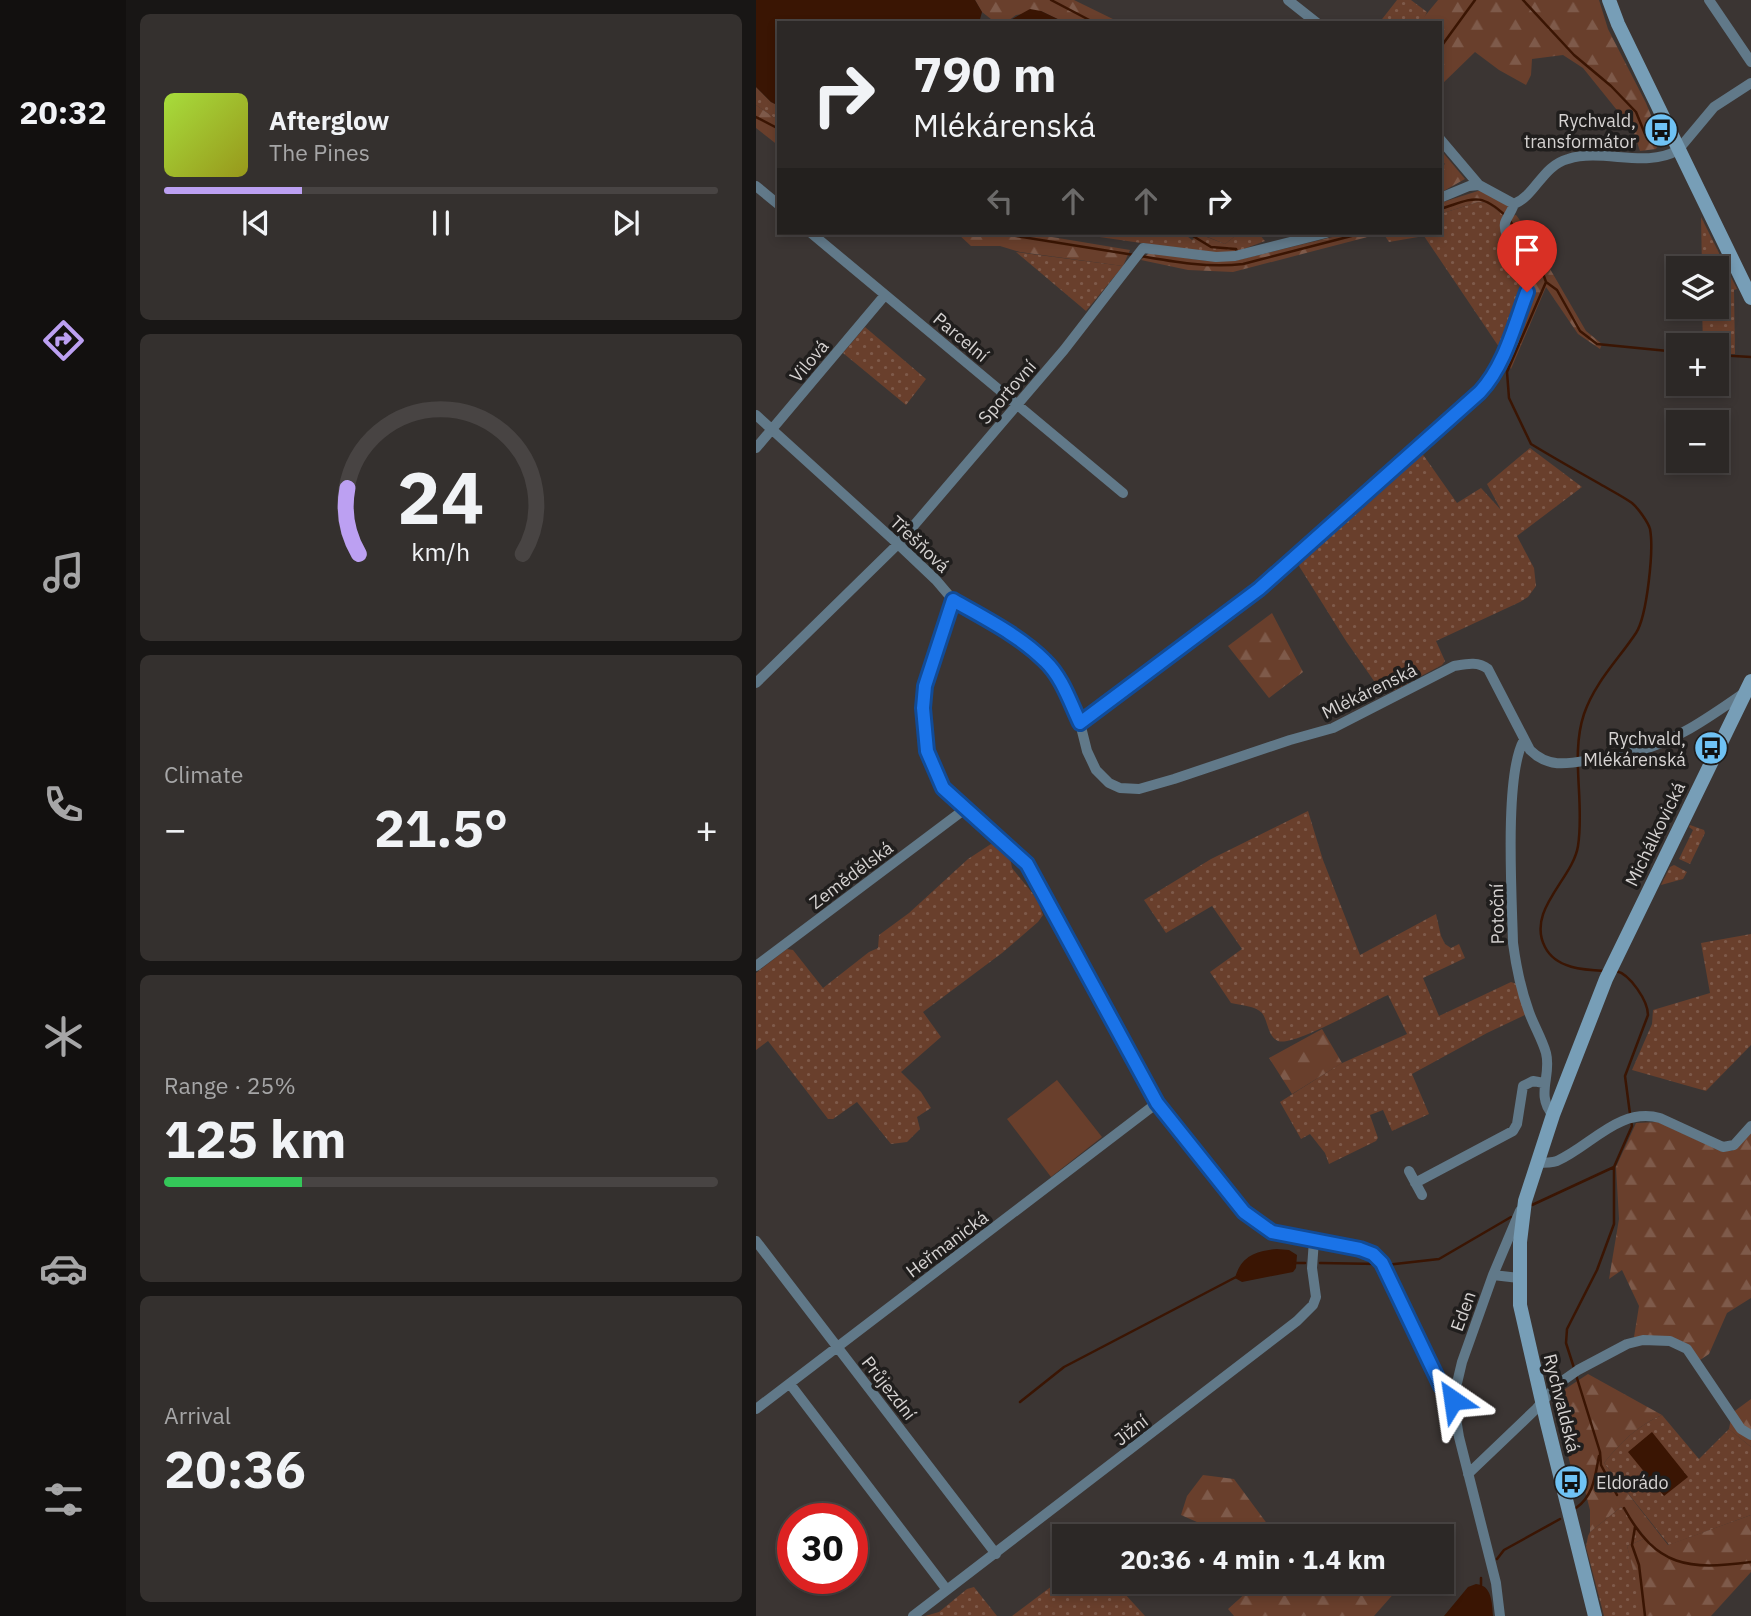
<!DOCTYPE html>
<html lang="en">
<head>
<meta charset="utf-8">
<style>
	body { margin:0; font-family:"IBM Plex Sans",sans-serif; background:#34302e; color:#f1f3f6; height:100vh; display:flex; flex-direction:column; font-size:26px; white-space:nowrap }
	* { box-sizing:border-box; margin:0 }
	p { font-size:23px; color:#a6a6a7 }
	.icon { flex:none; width:38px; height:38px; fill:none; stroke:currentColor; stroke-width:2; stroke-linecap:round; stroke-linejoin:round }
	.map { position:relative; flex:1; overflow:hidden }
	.sheet { display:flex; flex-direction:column; gap:14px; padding:14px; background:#181615; width:630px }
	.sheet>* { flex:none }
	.hud { position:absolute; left:21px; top:21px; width:665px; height:214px; border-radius:0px; box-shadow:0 4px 10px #0003,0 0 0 2px #484443; background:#2c2826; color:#f1f3f6; overflow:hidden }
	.controls { position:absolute; left:910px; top:256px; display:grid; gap:14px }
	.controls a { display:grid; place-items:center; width:63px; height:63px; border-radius:0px; background:#2c2826; box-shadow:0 4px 10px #0003,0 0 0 2px #484443; font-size:35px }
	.speed { position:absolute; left:21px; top:1503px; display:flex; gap:14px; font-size:35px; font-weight:700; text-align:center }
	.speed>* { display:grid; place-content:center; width:91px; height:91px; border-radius:50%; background:#2c2826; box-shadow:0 4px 10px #0003,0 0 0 2px #484443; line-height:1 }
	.speed .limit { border:10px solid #d22; background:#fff; color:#111 }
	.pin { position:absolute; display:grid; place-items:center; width:60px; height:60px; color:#fff; margin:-72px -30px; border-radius:50% 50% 50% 0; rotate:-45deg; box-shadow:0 0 7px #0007 }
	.pin .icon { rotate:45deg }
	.me { position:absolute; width:77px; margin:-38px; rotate:328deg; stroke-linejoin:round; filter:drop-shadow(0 0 5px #0008) }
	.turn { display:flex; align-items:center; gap:24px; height:147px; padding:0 21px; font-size:32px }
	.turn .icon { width:91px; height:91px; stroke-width:2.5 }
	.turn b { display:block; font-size:49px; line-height:60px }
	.lanes { display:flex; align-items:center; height:66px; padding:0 21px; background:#0003; justify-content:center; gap:35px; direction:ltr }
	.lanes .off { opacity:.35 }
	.big { font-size:52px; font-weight:700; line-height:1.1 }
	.sheet .card { flex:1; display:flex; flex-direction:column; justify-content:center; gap:10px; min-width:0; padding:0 24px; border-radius:10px; background:#34302e }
	.sheet .dial { align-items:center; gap:0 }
	.dial svg { height:182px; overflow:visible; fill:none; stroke:#484443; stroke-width:7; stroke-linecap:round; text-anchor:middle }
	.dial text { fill:#f1f3f6; stroke:none }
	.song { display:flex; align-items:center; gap:21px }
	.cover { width:84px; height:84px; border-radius:10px; background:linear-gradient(135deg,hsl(80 70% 55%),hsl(60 70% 35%)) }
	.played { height:7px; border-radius:4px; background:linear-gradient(90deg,#bca0f2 25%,#484443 25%) }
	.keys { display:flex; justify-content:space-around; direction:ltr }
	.heat { display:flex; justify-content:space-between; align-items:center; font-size:38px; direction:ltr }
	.charge { height:10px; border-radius:5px; background:linear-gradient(90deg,#34c759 25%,#484443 0) }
	.trip { position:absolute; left:296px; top:1524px; width:402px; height:70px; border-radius:0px; background:#2c2826; box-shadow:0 4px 10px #0003,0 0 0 2px #484443; font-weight:700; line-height:70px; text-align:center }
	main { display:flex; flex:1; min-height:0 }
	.dock { display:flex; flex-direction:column; width:126px; justify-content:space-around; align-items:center; background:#12100f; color:#a6a6a7 }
	.dock .icon { width:49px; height:49px }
	.dock .selected { color:#bca0f2 }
	.dock b { font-size:32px; color:#f1f3f6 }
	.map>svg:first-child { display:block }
	.grass { fill:url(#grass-dots) }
	.forest { fill:url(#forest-firs) }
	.garden { fill:#693f2c }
	.water { fill:#3a1503 }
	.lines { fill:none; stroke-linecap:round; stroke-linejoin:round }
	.stream { stroke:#3a1503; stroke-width:2.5 }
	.street { stroke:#617989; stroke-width:10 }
	.secondary { stroke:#779eb7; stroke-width:14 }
	.route-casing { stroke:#114b97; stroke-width:18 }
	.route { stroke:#1a73e8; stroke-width:12 }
	.labels { text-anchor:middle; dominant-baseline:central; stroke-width:7; stroke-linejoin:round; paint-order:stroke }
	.poi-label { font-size:18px; fill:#d6d3d2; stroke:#201e1d; text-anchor:end }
	.street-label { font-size:18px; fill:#d6d3d2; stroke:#201e1d }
</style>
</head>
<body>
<main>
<nav class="dock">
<b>20:32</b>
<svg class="icon selected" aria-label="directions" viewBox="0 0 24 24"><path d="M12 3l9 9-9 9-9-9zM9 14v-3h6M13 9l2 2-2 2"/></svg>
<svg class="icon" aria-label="music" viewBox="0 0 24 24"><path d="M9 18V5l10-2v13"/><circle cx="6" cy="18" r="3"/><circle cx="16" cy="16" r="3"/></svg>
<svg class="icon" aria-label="phone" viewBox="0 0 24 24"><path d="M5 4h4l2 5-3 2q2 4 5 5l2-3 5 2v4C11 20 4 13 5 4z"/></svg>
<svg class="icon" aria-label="climate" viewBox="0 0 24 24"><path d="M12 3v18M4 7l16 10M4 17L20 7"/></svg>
<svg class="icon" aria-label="car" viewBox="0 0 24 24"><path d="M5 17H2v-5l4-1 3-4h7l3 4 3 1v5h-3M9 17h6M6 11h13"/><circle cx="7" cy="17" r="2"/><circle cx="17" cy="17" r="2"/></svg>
<svg class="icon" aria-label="filters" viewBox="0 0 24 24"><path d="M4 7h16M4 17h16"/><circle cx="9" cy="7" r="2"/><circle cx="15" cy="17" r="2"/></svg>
</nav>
<section class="sheet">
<div class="card">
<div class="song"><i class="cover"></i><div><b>Afterglow</b><p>The Pines</p></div></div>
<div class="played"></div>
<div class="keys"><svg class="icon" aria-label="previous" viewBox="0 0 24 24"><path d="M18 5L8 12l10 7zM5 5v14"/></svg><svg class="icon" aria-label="pause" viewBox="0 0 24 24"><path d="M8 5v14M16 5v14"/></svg><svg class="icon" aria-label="next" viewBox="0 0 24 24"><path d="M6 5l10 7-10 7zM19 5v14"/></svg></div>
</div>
<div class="card dial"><svg viewBox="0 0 100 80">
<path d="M14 69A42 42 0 1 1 86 69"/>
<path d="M14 69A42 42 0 0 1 9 40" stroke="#bca0f2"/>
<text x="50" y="56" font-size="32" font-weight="700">24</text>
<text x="50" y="72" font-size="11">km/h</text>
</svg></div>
<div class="card"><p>Climate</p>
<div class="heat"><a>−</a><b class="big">21.5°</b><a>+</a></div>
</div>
<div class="card"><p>Range · 25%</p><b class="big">125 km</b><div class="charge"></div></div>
<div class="card"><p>Arrival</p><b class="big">20:36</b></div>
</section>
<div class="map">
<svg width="995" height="1616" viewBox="0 0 995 1616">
	<defs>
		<pattern id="grass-dots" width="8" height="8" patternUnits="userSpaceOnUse" patternTransform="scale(1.75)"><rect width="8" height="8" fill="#693f2c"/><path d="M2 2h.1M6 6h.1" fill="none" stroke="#7e5a4a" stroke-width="1.8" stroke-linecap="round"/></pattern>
		<pattern id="forest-firs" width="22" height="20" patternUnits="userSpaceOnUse" patternTransform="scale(1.75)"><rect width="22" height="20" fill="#693f2c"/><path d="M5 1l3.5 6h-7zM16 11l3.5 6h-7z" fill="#7e5a4a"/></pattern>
	</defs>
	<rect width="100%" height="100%" fill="#3b3533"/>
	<path class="grass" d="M641,0h14l16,12 -5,10 -43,1z
		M0,87l15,15 8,4v15l-23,-16z
		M722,202l9,1 19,14 18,50 -1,25 -22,58 -77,-114 -35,6 -6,-9h57v-19z
		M945,217l36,72 -3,1 1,64h-18v-9h-14l-1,-39h15v-38h-15z
		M316,233h111l9,7 7,-6 26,10 14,-11h19l7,8 -32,12h-23z
		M260,252l107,14 -37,45z
		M109,327l61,52 -20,26 -63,-52z
		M774,448l52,39 -65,49 17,32 2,18 -8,11 -8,5 -84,39 9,20 -3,4 -47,25 -14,1 -35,-50 -47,-75c2,-14 16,-27 29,-31l6,-9 85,-75 5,5 33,47 24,-15 20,22 -14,-26z
		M552,811l15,49 37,95 76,-41 5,22 4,8 6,4 8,-4 6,14 -42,20 16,38 72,-34 6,2 10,30 -40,19 -75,41 17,40 -37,17 -9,-21 -13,5 8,23 -2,3 -47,23 -4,-11 -15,-19 -9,5 -21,-37 60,-38 67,-30 -19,-39c-19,8 -94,52 -110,46 -10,-4 -10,-20 -16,-28 -6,-7 -22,-8 -31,-10l-21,-31 32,-23 -30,-43 -46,27 -22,-33 67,-41z
		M934,825l14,5 1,3 -15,31 -11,-5 14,-29 -4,-3z
		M235,844l9,3 10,10 2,11 26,32 5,15 -5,7 -36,31 -79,59 18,25 -40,35 20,20 10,16 -14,9 3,12 -13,13 -16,2 -34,-42 -24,17h-5l-60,-78 -12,9v-77l31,-24 6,1 30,38 46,-36 9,-4 1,-13 30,-22 59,-54z
		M918,865l13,7 -4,7 -22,6 9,-18z
		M995,934v111l-45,46 -74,-21 20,-46 1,-14 57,-17 -9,-50z
		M906,1415l37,44 30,-30 22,18v68l-82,30 -65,-82c17,-21 33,-37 58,-48z
		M865,1507l25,31 -19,8 11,39v31h-34l-18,-69 2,-11 2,-4z
		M308,1577v5h50l31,34h-133z
		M218,1587l23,29h-72l14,-4 28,-23z"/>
	<path class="forest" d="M219,0h99l47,23h-55l-25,-12 -25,4 -11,8h-9l-14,-11z
		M682,0h161l9,29 38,74 15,37 -5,9 -16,2 -7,-21 -50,-62 -20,-13 -31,4 -1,16 -5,10 -27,-15 -24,-18 -35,34v-63h-21z
		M0,105l23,16v25l-23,-18z
		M684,149l25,30 -25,14v-25l5,-4 -5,-5z
		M725,190l27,15 -2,12 -19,-14 -9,-1 -38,12v-11z
		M760,215l25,33 14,12 -9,2 40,69 16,13 -2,5 -22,-15 -32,-47 -35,82 -7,-10 27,-79 -23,-49 3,-15z
		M201,233h71l102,17 -7,16 -103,-14 -20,-6h-29z
		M593,233h34l-150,39 -45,-2 -47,-10 8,-7 58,8h27z
		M516,613l31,59 -34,26 -41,-52z
		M566,1029l20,34 -50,31 -23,-36z
		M902,1122l63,29h11l19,-21v168l-24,15 -18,41 -12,8 -25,-25h-38l5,-31 -17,-36 -13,9 10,-60 -3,-52 20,-44z
		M832,1374l74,41c-25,11 -41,27 -58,48l64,82 83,-30v57l-40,44h-73l-1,-31 -10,-39 19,-8 -25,-31 -31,25v-22l-7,-27 -11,-12 -19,-74z
		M995,1399v48l-22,-18 3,-16z
		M447,1475l31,4 37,50 15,7h-71l-9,-10 -25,-11 6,-19z
		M493,1582h58l13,5 21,1 6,-6h57l-30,34h-140l-6,-7 20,-18z"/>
	<path class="garden" d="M442,233h41l-14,11z
		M301,1080l45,57 -51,40 -44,-58z"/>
	<path class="water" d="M0,0h219l7,12 -3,11h-200v83l-8,-4 -15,-15z
		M274,9l11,2 25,12h-61z
		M521,1249l12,1 8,5 -1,13 -3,4 -51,10 -7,-4c6,-22 21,-27 42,-29z
		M896,1432l36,45 -24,19 -36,-44z
		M720,1584c16,1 16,19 17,32h-49l24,-29z"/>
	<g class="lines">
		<path class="stream" d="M295,0l44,23
			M767,0l51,55 37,31 25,26 9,22
			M684,48l35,-48
			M0,117l23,12
			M684,209c33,-10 39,-18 66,7
			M754,221l29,41 7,20 -39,90 2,26 22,46c23,14 46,27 69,40 10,6 22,12 32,19 6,5 16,19 18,26 4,21 -3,87 -14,104 -18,27 -41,49 -52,81 -14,42 1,88 -6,132 -5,33 -52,64 -33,101 11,22 40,23 61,24
			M242,233l136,22
			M432,233l23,14 25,2 1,3
			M385,256c33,6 68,12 102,8l120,-31
			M790,282l11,8 23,41 17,13 81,8
			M961,355l34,2
			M860,971c14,3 32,30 32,44l-23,61 5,38
			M776,1205l82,-38
			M538,1263h11
			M564,1263l59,1
			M630,1265l53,-6 72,-42
			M818,1368l-8,-25 1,-14 30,-59 17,-46v-57l18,-41 -1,-5
			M820,1375l24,77 1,13 16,30
			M264,1402l44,-35 174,-91
			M820,1508c18,-13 19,-32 23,-52
			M868,1508c33,60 64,62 127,54
			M879,1527l-3,18 7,20 6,51
			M741,1559l7,-9 56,-31
			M725,1585v-7"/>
		<path class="street" d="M532,0l29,23
			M953,0l42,62
			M684,139l39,46
			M0,186l23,19
			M684,198l29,-12 10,-1 35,19c22,-9 28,-38 54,-45 35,-11 78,10 110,-9l36,-43 37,-24
			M55,233l312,260
			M0,415l142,129 38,36 17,20c-20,66 -56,141 1,200l73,64 130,239 87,108 28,21 88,17 12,5 10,9 59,123 12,14
			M0,448l129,-153
			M197,600l64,39 28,22 18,25 17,37 7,28 9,19 13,13 11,5 19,1 35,-10 116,-39 43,-12 121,-62c12,-2 24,-5 34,3l42,81c18,18 37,14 60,10 15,-3 29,-4 44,-8 39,-9 77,-36 110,-59
			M0,683l142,-139 166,-194 79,-102 73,9 19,-1 91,-23
			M324,723l179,-135 231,-206c13,-24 42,-86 38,-111 -3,-17 -26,-31 -23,-48 2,-6 7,-12 9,-19
			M768,740c-20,34 -12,159 -11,203 3,23 8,47 16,69 5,14 13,27 17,41 6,23 -11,42 7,62
			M0,966l209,-157
			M780,1163c6,0 15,0 21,-2 34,-15 62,-54 103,-43l63,29 11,-2 17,-19
			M653,1171l13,24
			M659,1183l98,-52 4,-7 6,-38 10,-5 11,2
			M0,1241l240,313
			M737,1275l26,3
			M34,1384l157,206
			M0,1409l401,-306
			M712,1474l68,-65 22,-25 20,-14 49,-26 16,-4 27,1 17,8 54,80 10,6
			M157,1616l384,-295 16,-16 3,-8 -4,-29 2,-28
			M744,1616l-4,-33 -37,-146 -6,-37 9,-38 31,-87 27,-64"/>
		<path class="secondary" d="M853,0l9,24 133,274
			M839,1616l-48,-193 -27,-118v-63l5,-41 28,-86 53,-136 145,-298"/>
	</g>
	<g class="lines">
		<g class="route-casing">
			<path id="route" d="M697,1400l-12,-14 -59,-123 -9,-9 -13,-5 -88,-17 -28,-20 -87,-109 -130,-239 -84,-76 -16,-37 -4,-43 2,-22 28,-86c31,18 66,35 92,61 17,16 25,41 35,62l179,-134 221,-197c25,-27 34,-66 47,-100"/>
		</g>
		<use href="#route" class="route"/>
	</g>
	<defs>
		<g id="bus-disc" transform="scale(1.75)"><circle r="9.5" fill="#6fc2f4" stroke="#201e1d"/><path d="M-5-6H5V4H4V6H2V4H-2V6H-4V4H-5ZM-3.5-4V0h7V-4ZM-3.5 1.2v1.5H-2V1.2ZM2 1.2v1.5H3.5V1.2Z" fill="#111"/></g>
	</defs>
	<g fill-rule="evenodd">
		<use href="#bus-disc" x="905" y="130"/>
		<use href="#bus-disc" x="955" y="748"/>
		<use href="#bus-disc" x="815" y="1482"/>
	</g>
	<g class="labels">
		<g class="poi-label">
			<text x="880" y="120">Rychvald,<tspan x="880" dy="21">transformátor</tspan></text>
			<text x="930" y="738">Rychvald,<tspan x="930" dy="21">Mlékárenská</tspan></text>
			<text x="840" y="1482" text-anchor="start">Eldorádo</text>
		</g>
		<g class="street-label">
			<text transform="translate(205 337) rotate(40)">Parcelní</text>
			<text transform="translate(53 361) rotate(-50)">Vilová</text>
			<text transform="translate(251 392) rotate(-49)">Sportovní</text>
			<text transform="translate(164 544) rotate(43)">Třešňová</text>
			<text transform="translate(613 691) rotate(-26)">Mlékárenská</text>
			<text transform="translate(899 834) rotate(-64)">Michálkovická</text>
			<text transform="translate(95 875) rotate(-37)">Zemědělská</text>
			<text transform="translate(741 914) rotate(-91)">Potoční</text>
			<text transform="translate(191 1244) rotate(-37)">Heřmanická</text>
			<text transform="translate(707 1311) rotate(-70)">Eden</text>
			<text transform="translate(133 1388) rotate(52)">Průjezdní</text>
			<text transform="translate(806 1403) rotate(76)">Rychvaldská</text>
			<text transform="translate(375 1430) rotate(-38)">Jižní</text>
		</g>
	</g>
</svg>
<div class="controls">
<a><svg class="icon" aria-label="layers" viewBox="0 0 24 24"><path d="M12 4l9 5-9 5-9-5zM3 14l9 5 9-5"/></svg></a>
<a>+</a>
<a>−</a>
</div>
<div class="speed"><div class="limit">30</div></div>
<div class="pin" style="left:771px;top:292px;background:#d93025"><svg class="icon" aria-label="arrive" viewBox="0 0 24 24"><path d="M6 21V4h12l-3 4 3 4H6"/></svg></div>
<svg class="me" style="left:697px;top:1400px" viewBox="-20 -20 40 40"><path d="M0-17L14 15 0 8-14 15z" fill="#1a73e8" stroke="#fff" stroke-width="4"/></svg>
<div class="trip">20:36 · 4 min · 1.4 km</div>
<div class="hud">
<div class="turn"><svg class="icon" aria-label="right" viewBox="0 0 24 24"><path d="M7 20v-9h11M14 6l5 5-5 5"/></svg><div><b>790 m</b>Mlékárenská</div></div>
<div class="lanes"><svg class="icon off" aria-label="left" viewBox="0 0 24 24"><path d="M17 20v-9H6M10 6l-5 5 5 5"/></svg><svg class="icon off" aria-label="ahead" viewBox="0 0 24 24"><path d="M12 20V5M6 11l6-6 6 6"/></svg><svg class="icon off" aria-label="ahead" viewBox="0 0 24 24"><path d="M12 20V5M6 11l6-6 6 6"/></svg><svg class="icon" aria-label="right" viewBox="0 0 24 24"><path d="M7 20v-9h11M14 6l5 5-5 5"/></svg></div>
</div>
</div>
</main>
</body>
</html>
